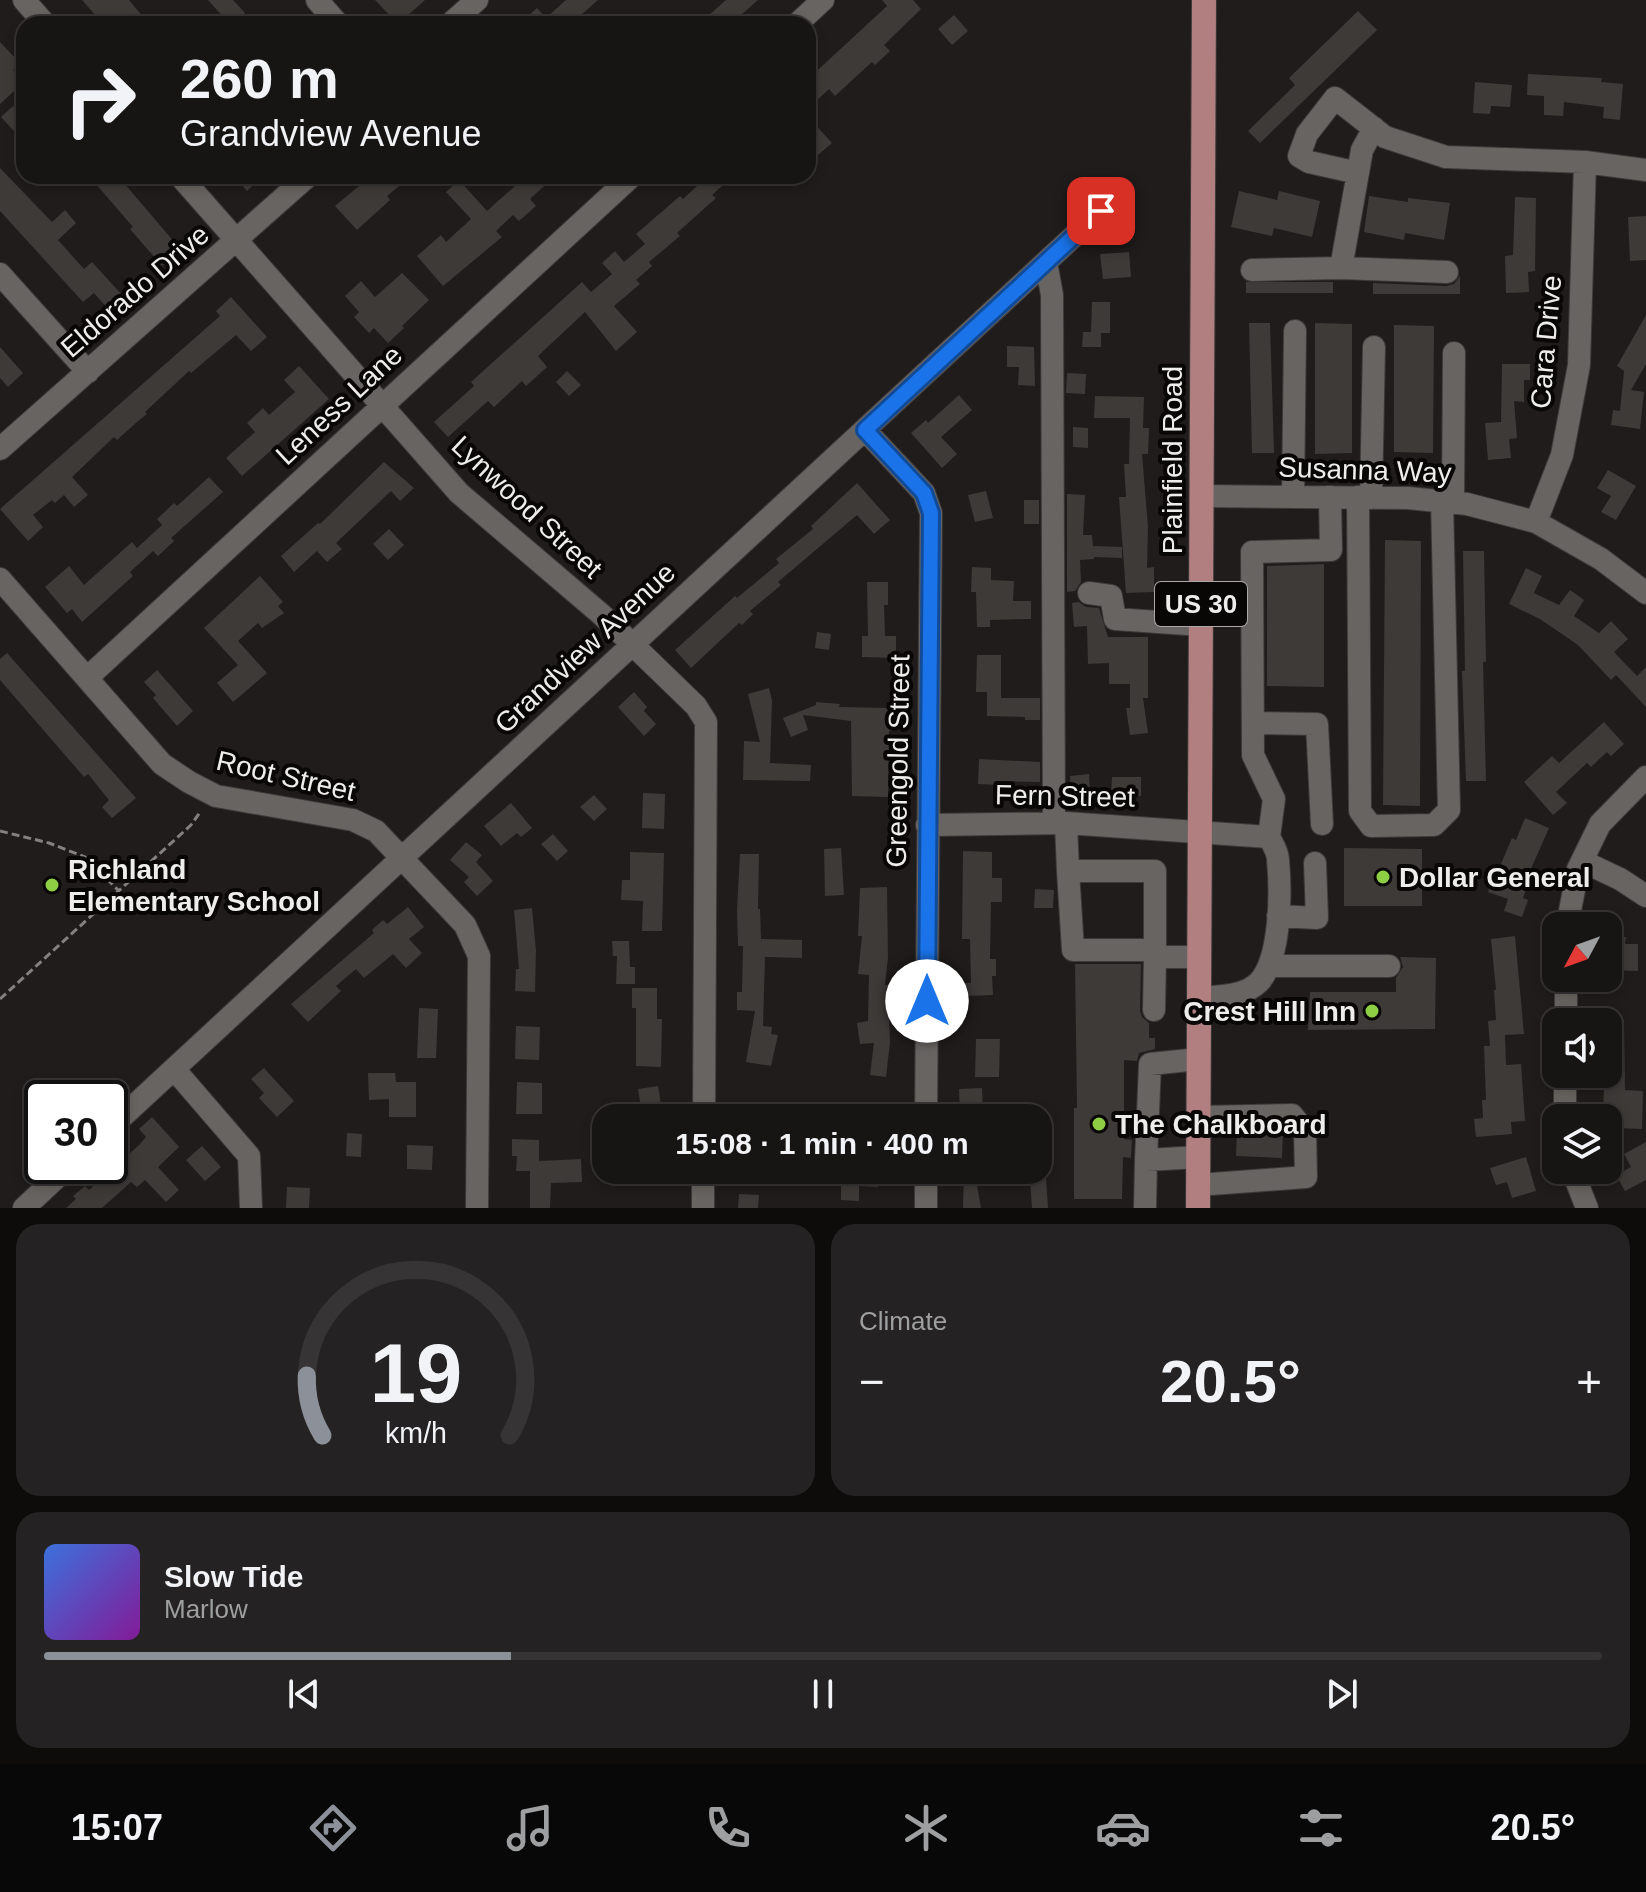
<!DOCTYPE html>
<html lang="en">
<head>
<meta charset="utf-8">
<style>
	body { margin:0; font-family:Helvetica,sans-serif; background:#242222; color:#f1f3f6; height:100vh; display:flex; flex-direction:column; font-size:30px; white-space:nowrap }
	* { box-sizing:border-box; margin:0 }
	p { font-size:26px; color:#9e9fa0 }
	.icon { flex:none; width:44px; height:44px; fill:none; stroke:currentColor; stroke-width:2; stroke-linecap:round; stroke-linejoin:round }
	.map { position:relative; height:1208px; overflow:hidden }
	.sheet { display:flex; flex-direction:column; gap:16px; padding:16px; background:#0d0c0b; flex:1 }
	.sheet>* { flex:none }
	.top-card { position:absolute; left:16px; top:16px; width:800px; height:168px; border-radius:24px; box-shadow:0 4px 12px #0003,0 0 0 2px #363434; background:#171514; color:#f1f3f6; overflow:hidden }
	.needle { width:52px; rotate:229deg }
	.buttons { position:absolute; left:1542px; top:912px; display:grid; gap:16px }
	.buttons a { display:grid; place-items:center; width:80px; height:80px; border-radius:16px; background:#171514; box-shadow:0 4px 12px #0003,0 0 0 2px #363434; font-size:40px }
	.speed { position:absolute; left:24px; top:1080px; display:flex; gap:16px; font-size:40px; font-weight:700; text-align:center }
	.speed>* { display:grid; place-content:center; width:104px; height:104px; border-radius:50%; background:#171514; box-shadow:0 4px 12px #0003,0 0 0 2px #363434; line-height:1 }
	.speed .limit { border:4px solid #111; border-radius:12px; background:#fff; color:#111 }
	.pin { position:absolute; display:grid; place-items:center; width:68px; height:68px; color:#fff; margin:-34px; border-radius:16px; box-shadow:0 4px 12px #0006 }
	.me { position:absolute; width:88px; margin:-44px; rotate:0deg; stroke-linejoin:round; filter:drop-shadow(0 0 6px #0008) }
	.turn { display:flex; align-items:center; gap:28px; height:168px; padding:0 32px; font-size:36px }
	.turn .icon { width:104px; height:104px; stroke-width:2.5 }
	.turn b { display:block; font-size:56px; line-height:68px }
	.big { font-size:60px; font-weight:700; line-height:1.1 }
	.sheet .card { flex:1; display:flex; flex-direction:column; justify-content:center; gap:12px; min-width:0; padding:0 28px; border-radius:24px; background:#242222 }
	.sheet .dial { align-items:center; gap:0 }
	.dial svg { height:208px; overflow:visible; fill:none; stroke:#363434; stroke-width:7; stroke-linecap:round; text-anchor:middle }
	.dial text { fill:#f1f3f6; stroke:none }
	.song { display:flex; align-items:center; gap:24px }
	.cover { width:96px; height:96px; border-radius:12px; background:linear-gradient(135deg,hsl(220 70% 55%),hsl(290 70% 35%)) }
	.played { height:8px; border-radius:4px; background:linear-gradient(90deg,#8c9099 30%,#363434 30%) }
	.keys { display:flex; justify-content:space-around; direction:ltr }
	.heat { display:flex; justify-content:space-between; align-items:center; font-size:44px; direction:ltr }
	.sheet .tiles { flex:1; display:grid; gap:16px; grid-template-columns:1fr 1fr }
	.card:last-child { grid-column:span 2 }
	.trip { position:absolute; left:592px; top:1104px; width:460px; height:80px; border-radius:24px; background:#171514; box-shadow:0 4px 12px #0003,0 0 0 2px #363434; font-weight:700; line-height:80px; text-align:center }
	.dock { display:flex; height:128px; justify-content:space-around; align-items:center; background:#090808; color:#9e9fa0 }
	.dock .icon { width:56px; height:56px }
	.dock .active { color:#8c9099 }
	.dock b { font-size:36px; color:#f1f3f6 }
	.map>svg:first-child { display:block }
	.building { fill:#3e3a38 }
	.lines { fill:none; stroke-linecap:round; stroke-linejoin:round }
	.minor-casing { stroke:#3c3939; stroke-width:24 }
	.major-casing { stroke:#3c3939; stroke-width:26 }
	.path { stroke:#838180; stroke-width:3; stroke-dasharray:8 4; stroke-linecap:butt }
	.minor { stroke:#686462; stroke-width:22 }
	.major { stroke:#b27f81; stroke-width:24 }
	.route-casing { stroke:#114b97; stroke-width:20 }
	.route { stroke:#1a73e8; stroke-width:14 }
	.poi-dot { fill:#8dce44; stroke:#080706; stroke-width:3 }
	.labels { text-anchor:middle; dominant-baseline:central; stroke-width:8; stroke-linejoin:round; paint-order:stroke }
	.shield { fill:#080706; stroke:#aaa8a7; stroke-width:2 }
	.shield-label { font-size:26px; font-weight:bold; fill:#efedec }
	.street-label { font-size:28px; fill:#efedec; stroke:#080706 }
	.poi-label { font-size:28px; font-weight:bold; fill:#efedec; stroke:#080706; text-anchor:start }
</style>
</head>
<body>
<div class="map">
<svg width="1646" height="1208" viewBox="0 0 1646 1208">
	<rect width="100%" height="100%" fill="#1f1c1b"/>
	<path class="building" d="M82,0h47l20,24h-46z
		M208,0h25l12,13 -10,9 -6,-6 -4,3z
		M375,0h50l-27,24z
		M566,0h32l-27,24h-52l18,-16 9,10z
		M726,0h32l-27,24h-32z
		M882,0h31l8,9 -37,36 6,6 -15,14 -3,-3 -37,34 -6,-7 -21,20v-30l79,-73z
		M1358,11l19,19 -117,113 -12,-12 47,-46 -6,-7z
		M954,15l14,16 -16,14 -14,-16z
		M0,42l20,21 -7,7 11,12 -24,22z
		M1528,74l74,4 -1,4 22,2 -3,36 -17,-2 1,-11 -40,-5 -1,14 -19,-1v-19l-17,-1z
		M1475,82l37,3 -2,22 -19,-1 -1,8 -17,-1z
		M13,106l11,13 -10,12 -13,-14z
		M808,117l24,26 -14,12 -10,-11z
		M0,168l52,54 13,-12 11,13 -18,17 26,29 8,-7 31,34 -15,13 -14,-16 -11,9 -83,-91z
		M89,176h29l63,74 -19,16 -32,-37 3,-2z
		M234,176h29l-16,15z
		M371,176h40l-24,20 3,4 -33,30 -22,-24z
		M526,176h29l-25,23 6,7 -17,15 -6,-6 -17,16 6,6 -59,49 -26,-30 24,-21 5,7 25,-23 -25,-27 13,-12 28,31z
		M708,176h25l-21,19 4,3 -39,35 3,3 -31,26 3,4 -16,14 4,4 -26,22 23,26 -21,19 -31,-39 -47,44 9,11 -21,19 -4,-5 -28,26 -6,-6 -40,36 -14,-15 40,-36 -3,-4 111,-100 9,10 21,-18 -10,-11 13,-12 9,11 21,-18 -9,-10 44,-38 3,3z
		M1239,191l38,9 2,-9 41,10 -8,36 -38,-9 -2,8 -41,-9z
		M1369,196l39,6v-4l42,5 -6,37 -39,-7 -1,7 -40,-8z
		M1515,197l21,1 -1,73 -7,1 1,20 -23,1 -1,-37 8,-1z
		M1646,216v44l-16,1 -2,-44z
		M1129,252l2,25 -28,2 -3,-25z
		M402,273l27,27 -27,26 2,2 -16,15 -14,-15 -5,5 -15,-16 5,-5 -14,-16 16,-15 14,16z
		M1460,276v18h-87v-11l73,3 8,-2z
		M1246,282h87v11h-87z
		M231,297l36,40 -16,14 -15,-16 -45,38 -2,-2 -44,41 2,2 -10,8 -20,18 -3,-3 -42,40 16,18 -14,12 -10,-12 -9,8 -3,-3 -19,15 10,12 -15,14 -28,-32 220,-193 -4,-5z
		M1092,302h18v31h-9v14h-19l1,-15h8z
		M1646,315v49l-15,26 13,2 -4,37 -29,-4 2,-15 7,1 4,-40 -7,-5z
		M1249,323h21l4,130h-22z
		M1315,323l37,1v129l-37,1z
		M1394,325l40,1 -1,127 -39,-1z
		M1007,346l27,1 1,39 -17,-1 1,-18h-12z
		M0,347l23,26 -15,14 -8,-9z
		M1502,364h28v16h-6v22l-10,-1 3,37 -8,1 2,19 -23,2 -3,-37 16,-1z
		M299,366l30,33 -87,77 -16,-18 29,-26 -8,-9 16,-15 6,7 26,-23 -11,-12z
		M567,371l14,14 -12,11 -13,-14z
		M1067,373l19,1 -1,20 -19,-1z
		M959,395l13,15 -31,27 16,17 -15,14 -31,-35 15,-13 2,3z
		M1095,396l49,1 -1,31h6l-1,26h-6l6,73 -1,41 7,-1v25l-28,1 -7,-96h7l-2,-33h5l1,-46h-36z
		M1073,427l15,1v20l-15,-1z
		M384,462l30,26 -14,13 -9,-10 -55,52 6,6 -15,13 -10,-11 -23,21 -13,-16 37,-33 2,1z
		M1608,470l28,16 -20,34 -15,-8 10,-16 -14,-8z
		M209,477l14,15 -52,46 3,3 -16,15 -5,-5 -23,21 3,4 -51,46 -10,-13 -5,4 -22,-26 24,-21 15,19 48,-43 5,6 25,-23 -5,-6 17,-16 3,3z
		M857,483l33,37 -16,14 -17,-19 -79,67 3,3 -31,26 3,3 -11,11 -3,-2 -48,45 -16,-18 60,-54 2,2 42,-35 -3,-4 37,-30 -2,-3z
		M986,491l7,27 -18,4 -7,-27z
		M1067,494l18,1 -2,40h9l1,11 29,1v11l-28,-1v2l-14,1 1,22 -6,9 -8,1z
		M1024,500h15v24h-15z
		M389,529l15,16 -16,15 -15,-16z
		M1385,540l36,1 -1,265 -37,-1z
		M1463,551h21l2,111h-3l3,119h-20l-4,-110h3z
		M1324,564v123l-57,-1v-120z
		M972,567l19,1v12l23,1 -1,20h18v18l-41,1v7h-13l-1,-35h-5z
		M1526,568l16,8 -8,17 25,12 11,-15 14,10 -10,16 25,17 12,-12 17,18 -14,13 23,24 9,-9v40l-30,-32 -5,5 -33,-35 -38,-26 -31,-15z
		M260,576l23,26 -5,4 6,7 -22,15 -4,-5 -20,18 29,32 -34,29 -16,-19 21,-18 -34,-37z
		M867,582h21v23h-4l1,31h11v22l-34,-1v-21h6z
		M1079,602l7,5 13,1 9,29h40v61h-5l5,35 -18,2 -4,-27h4v-24h-21v-21l-21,1 -1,-38 -13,1 -2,-24z
		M817,632l14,2 -2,16 -14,-2z
		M7,653l129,145 -24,20 -10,-11 7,-7 -21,-26 -4,3 -84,-97v-21z
		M977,655h24v43h39v22h-15v-3l-38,-1v-24h-11z
		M157,670l36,41 -16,15 -24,-28 3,-3 -12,-13z
		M769,688l3,12 -2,63 41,2 -1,16 -67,-1 1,-39 16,1 -12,-48z
		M634,692l13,15 -3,4 12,13 -12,12 -26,-29z
		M816,702l24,2 -1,3 53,1v23h-3l-1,66 -36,-1 -1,-75 -48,-6 5,15 -17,7 -8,-19 33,-13z
		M1604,722l20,22 -13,12 -4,-4 -16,15 -4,-4 -31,29 11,11 -14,12 -29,-33 28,-26 7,7z
		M979,759l61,3v20l-41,-1v4l-21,-1z
		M1089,774l1,19 -19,2 -1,-19z
		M1112,777h29v19h-30z
		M643,793l22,1 -1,35 -22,-1z
		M594,795l13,14 -13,12 -14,-14z
		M511,803l21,25 -11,9 -4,-4 -16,13 -17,-20z
		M1525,818l24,10 -23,52 3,1 -6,17 5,2 -6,17 -18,-6 4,-12 -20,-7 7,-22 3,1 14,-33 4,2z
		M553,834l15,17 -11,10 -16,-17z
		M466,842l16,13 -6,7 17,19 -16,15 -13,-14 5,-5 -19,-17z
		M841,848l3,47 -19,1 -1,-47z
		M1344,848l78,1v57h-78z
		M963,851l29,1v26h10v24h-11l-1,57h6v17h-4l1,19 -27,1 -1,-13h6l-1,-44h-8z
		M630,852l34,1 -2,78h-20l1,-30 -22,-1 1,-20h8z
		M740,854h19l-1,55h2l1,30 41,1v18l-37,-1 -2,69 9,1 -1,7 7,1 -7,31 -25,-4 9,-51 -18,-1v-18h5l1,-46h-5l-1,-36z
		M887,887l1,70 -3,28h3l2,57 -4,35 -16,-2 4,-32 -14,1 -3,-21 11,-2 1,-46 -11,-1 4,-38h-4l2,-48z
		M1035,889l19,1 -1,18h-19z
		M408,907l16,20 -15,12 13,14 -16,15 -13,-14 -29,24 -8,-9 -20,17 5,5 -33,31 -17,-18 83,-71 -2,-3 11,-10 4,4z
		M532,908l4,43 -1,41 -20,-1 1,-22h3l-5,-59z
		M1515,936l9,98 -19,1 1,30 15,-1 4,57 -14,1 1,12 -36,3 -2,-18 9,-1 -1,-18h4l-2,-54h6l-2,-25 8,-1 -2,-30h2l-5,-51z
		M1608,937h18l-1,7h13v27l-27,-1z
		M612,941h17l1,26h5v17h-19l1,-28h-4z
		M1400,957l36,1 -1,71 -127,1 2,-38h86v-14l7,-11z
		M1075,964h66l-1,47 2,6 7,6v15h6v11l-16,4 -2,8 -13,-1v79l8,1 -1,18 -8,-1 -1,42h-48v-91h3z
		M632,988h25v31h5l-1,48 -25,-1v-58h-4z
		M419,1008l19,1 -2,49h-19z
		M1608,1020h16l1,70 18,1 -1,38 -23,-1 1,-17 -17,-1 1,-21 4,1z
		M516,1026l24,1 -1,33 -24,-1z
		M976,1039h24l-1,38h-24z
		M264,1068l30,33 -17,16 -18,-19 5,-5 -13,-14z
		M368,1073h27l1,9h20v35h-27v-18l-20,1z
		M517,1082l25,1v31h-26z
		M658,1086l4,25 -20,3 -4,-25z
		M982,1088l1,24 -23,2 -1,-25z
		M152,1117l27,30 -21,20 21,23 -13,12 -21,-22 -8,7 -6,-5 -29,26h-36l10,-9 -3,-3 12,-10 4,4 50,-45 7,-8 -7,-8z
		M1283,1129l-1,29 -46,-2 1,-26z
		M347,1133l15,1 -1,23 -15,-1z
		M512,1139l27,1v21l42,-2 1,23 -31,1 -1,25h-20v-37h-14l1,-15h-5z
		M1646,1142v38l-21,11 -9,-16 15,-8 -7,-13z
		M407,1145l26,1 -1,24 -25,-1z
		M202,1146l19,21 -16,14 -19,-21z
		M1526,1157l10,34 -24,7 -5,-16 -11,3 -6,-17z
		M859,1170h19v17l-19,-1v15l-18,-1v-17l17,1z
		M964,1170h18v15h-5l4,23h-18z
		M1046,1179l2,29h-16l-2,-28z
		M287,1187l23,1 -1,20h-23z
		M739,1194l20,1 -1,13h-20z"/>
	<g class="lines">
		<g class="minor-casing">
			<path id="minor" d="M24,0l21,24
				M317,0l21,24
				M450,24l27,-24
				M797,24l26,-24
				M1358,173l-49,-11 -10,-6 8,-22 28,-36 50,39 61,20 139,5 61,8
				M180,176l279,317 143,122 94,91 10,16 -2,396
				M1046,262l6,33 2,528
				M1341,268l106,4
				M1252,270l89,-2 21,-118 12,-22
				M0,274l88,98
				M865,430l59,63 7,20 -5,605
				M0,449l308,-273
				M1202,496l206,2 59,6 69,18 65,37 45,34
				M1293,497l2,-166
				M1358,497l2,314 11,15 63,-1 15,-15 -7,-310
				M1371,498l3,-151
				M1453,501l1,-148
				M1536,522l26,-67 17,-90 6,-203
				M0,579l162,185 27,18 27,14 137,24 23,11 89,94 14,31 -2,252
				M1089,593l22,3 4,23 86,6
				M87,678l545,-502
				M1253,723l64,1 5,100
				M1066,823l2,48h87v86h45
				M927,825l139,-2 203,14 5,-38 -21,-44 -1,-203 79,-2 -1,-53
				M1582,861l38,18 26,17
				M1068,871l5,79h82
				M1278,916l39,2 -2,-55
				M1567,926l11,-57 22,-45 46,-47
				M1269,966h120
				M1199,998c20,-2 45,-1 60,-16 22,-24 22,-90 19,-122 0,-8 -5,-15 -9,-23
				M1154,1010l1,-53
				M1566,1022v-44
				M174,1069l75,87 2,52
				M1565,1118v-44
				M110,1128l991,-917
				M1199,1157l-53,3 4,-96 49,-5
				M1572,1170l15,38
				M1198,1185l108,-8 -1,-46 -13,-16 -93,2
				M24,1208l45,-42
				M703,1208v-38
				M926,1208v-38
				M1145,1208l1,-48"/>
		</g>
		<g class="major-casing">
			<path id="major" d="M1198,1208l6,-1208"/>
		</g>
		<path class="path" d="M0,831l49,12 36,14 34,34
			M0,999l191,-174 10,-14"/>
		<use href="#minor" class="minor"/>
		<use href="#major" class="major"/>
	</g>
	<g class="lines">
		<g class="route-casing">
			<path id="route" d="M927,1001l4,-488 -7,-20 -59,-63 236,-219"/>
		</g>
		<use href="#route" class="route"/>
	</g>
	<g class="poi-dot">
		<circle cx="1383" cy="877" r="8"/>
		<circle cx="52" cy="885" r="8"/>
		<circle cx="1372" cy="1011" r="8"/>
		<circle cx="1099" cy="1124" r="8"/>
	</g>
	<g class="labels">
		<rect class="shield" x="1155" y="582" width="92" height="44" rx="6"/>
		<g class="shield-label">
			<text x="1201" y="604">US 30</text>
		</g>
		<g class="street-label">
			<text transform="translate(135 291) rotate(-41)">Eldorado Drive</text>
			<text transform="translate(1546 342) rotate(-85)">Cara Drive</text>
			<text transform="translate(339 405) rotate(-43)">Leness Lane</text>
			<text transform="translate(1172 460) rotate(-90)">Plainfield Road</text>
			<text transform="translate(1365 470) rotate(2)">Susanna Way</text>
			<text transform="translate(527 507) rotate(43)">Lynwood Street</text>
			<text transform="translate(585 648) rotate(-43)">Grandview Avenue</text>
			<text transform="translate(898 761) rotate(-89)">Greengold Street</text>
			<text transform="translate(286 776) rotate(13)">Root Street</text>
			<text transform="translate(1065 796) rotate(1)">Fern Street</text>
		</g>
		<g class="poi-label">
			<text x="68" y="869">Richland<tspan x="68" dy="32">Elementary School</tspan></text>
			<text x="1399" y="877">Dollar General</text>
			<text x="1356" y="1011" text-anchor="end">Crest Hill Inn</text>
			<text x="1115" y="1124">The Chalkboard</text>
		</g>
	</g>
</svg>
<div class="buttons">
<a><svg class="needle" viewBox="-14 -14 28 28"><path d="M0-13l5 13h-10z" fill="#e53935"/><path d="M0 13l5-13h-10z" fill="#9e9fa0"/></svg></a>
<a><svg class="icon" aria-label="sound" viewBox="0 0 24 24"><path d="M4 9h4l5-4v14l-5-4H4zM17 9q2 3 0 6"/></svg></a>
<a><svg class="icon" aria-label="layers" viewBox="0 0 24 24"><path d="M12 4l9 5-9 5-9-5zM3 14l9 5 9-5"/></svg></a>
</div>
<div class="speed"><div class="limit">30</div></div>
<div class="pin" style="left:1101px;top:211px;background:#d93025"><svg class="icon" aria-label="arrive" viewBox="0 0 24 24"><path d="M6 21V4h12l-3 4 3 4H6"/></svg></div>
<svg class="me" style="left:927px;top:1001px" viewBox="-20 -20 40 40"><circle r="19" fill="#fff"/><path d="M0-13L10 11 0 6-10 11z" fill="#1a73e8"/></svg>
<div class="trip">15:08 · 1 min · 400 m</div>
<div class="top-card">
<div class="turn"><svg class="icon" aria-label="right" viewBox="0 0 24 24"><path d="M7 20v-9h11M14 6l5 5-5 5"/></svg><div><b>260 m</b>Grandview Avenue</div></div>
</div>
</div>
<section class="sheet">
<div class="tiles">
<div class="card dial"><svg viewBox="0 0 100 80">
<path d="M14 69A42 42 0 1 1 86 69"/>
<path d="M14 69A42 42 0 0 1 8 46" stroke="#8c9099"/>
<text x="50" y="56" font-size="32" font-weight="700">19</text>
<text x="50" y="72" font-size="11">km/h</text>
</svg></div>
<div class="card"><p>Climate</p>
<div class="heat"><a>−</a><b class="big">20.5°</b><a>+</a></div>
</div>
<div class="card">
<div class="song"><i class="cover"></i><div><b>Slow Tide</b><p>Marlow</p></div></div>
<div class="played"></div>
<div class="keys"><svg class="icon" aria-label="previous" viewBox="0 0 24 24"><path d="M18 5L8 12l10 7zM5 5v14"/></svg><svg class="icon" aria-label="pause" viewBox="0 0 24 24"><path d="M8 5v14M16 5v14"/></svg><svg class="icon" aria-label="next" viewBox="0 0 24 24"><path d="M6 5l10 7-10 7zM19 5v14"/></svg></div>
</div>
</div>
</section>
<nav class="dock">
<b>15:07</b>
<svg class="icon active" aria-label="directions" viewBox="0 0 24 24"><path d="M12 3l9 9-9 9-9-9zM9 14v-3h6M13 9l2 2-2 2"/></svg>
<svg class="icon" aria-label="music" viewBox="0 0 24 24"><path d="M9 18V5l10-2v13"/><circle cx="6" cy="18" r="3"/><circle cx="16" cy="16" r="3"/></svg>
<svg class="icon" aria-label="phone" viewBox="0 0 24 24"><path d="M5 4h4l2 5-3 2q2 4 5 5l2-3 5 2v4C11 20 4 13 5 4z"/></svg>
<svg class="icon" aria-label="climate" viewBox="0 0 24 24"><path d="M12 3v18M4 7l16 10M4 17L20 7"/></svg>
<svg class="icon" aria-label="car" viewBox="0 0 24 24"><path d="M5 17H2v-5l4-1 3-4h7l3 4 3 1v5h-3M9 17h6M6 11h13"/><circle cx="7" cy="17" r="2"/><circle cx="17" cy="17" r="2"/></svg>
<svg class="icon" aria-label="filters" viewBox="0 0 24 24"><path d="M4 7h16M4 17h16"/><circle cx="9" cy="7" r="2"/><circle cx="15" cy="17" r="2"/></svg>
<b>20.5°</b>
</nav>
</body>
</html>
